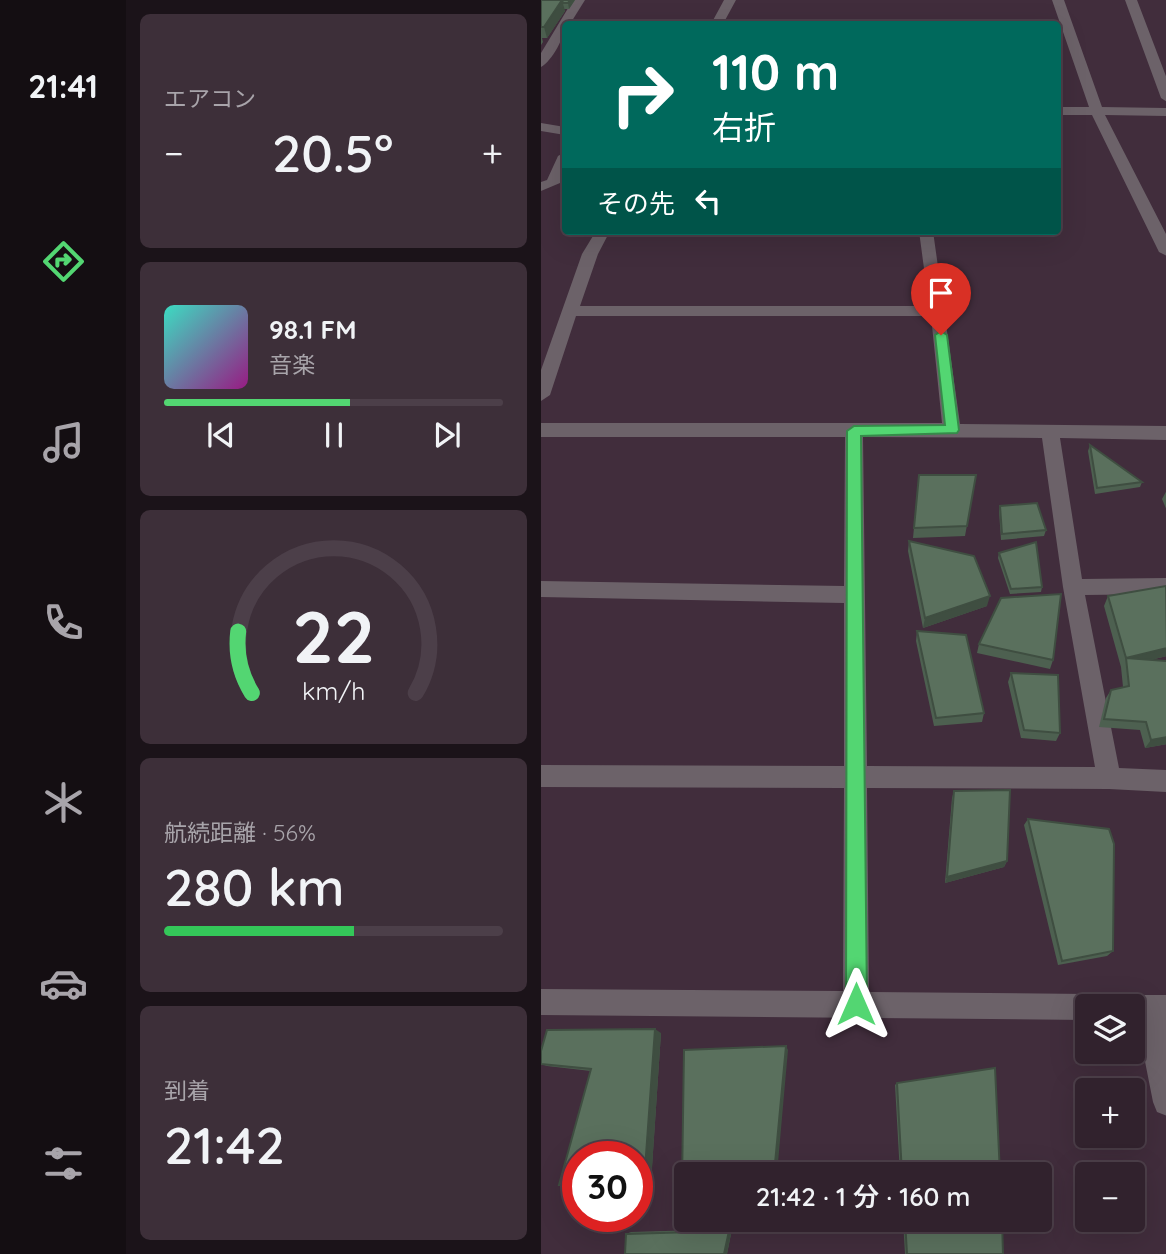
<!DOCTYPE html>
<html lang="ja">
<head>
<meta charset="utf-8">
<style>
	body { margin:0; font-family:Quicksand,"Noto Sans JP",sans-serif; background:#3d2f39; color:#f1f3f6; height:100vh; display:flex; flex-direction:column; font-size:26px; white-space:nowrap }
	* { box-sizing:border-box; margin:0 }
	p { font-size:23px; color:#a8a4aa }
	.icon { flex:none; width:38px; height:38px; fill:none; stroke:currentColor; stroke-width:2; stroke-linecap:round; stroke-linejoin:round }
	.map { position:relative; flex:1; overflow:hidden }
	.sheet { display:flex; flex-direction:column; gap:14px; padding:14px; background:#1b1319; width:415px }
	.sheet>* { flex:none }
	.banner { position:absolute; left:21px; top:21px; width:499px; height:214px; border-radius:7px; box-shadow:0 7px 28px #0002,0 0 0 2px #4c3f49; background:#00695c; color:#fff; overflow:hidden }
	.controls { position:absolute; left:534px; top:994px; display:grid; gap:14px }
	.controls a { display:grid; place-items:center; width:70px; height:70px; border-radius:7px; background:#31222d; box-shadow:0 7px 28px #0002,0 0 0 2px #4c3f49; font-size:35px }
	.speed { position:absolute; left:21px; top:1141px; display:flex; gap:14px; font-size:35px; font-weight:700; text-align:center }
	.speed>* { display:grid; place-content:center; width:91px; height:91px; border-radius:50%; background:#31222d; box-shadow:0 7px 28px #0002,0 0 0 2px #4c3f49; line-height:1 }
	.speed .limit { border:10px solid #d22; background:#fff; color:#111 }
	.pin { position:absolute; display:grid; place-items:center; width:60px; height:60px; color:#fff; margin:-72px -30px; border-radius:50% 50% 50% 0; rotate:-45deg; box-shadow:0 0 7px #0007 }
	.pin .icon { rotate:45deg }
	.me { position:absolute; width:77px; margin:-38px; rotate:0deg; stroke-linejoin:round; filter:drop-shadow(0 0 5px #0008) }
	.turn { display:flex; align-items:center; gap:24px; height:147px; padding:0 35px; font-size:32px }
	.turn .icon { width:91px; height:91px; stroke-width:2.5 }
	.turn b { display:block; font-size:49px; line-height:60px }
	.then { display:flex; align-items:center; height:66px; padding:0 35px; background:#0003; gap:14px; font-size:26px }
	.big { font-size:52px; font-weight:600; line-height:1.1 }
	.sheet .tile { flex:1; display:flex; flex-direction:column; justify-content:center; gap:10px; min-width:0; padding:0 24px; border-radius:10px; background:#3d2f39 }
	.sheet .dial { align-items:center; gap:0 }
	.dial svg { height:182px; overflow:visible; fill:none; stroke:#4c3f49; stroke-width:7; stroke-linecap:round; text-anchor:middle }
	.dial text { fill:#f1f3f6; stroke:none }
	.song { display:flex; align-items:center; gap:21px }
	.cover { width:84px; height:84px; border-radius:10px; background:linear-gradient(135deg,hsl(170 70% 55%),hsl(310 70% 35%)) }
	.played { height:7px; border-radius:4px; background:linear-gradient(90deg,#53d672 55%,#4c3f49 55%) }
	.keys { display:flex; justify-content:space-around; direction:ltr }
	.heat { display:flex; justify-content:space-between; align-items:center; font-size:38px; direction:ltr }
	.charge { height:10px; border-radius:5px; background:linear-gradient(90deg,#34c759 56%,#4c3f49 0) }
	.trip { position:absolute; left:133px; top:1162px; width:378px; height:70px; border-radius:7px; background:#31222d; box-shadow:0 7px 28px #0002,0 0 0 2px #4c3f49; font-weight:600; line-height:70px; text-align:center }
	main { display:flex; flex:1; min-height:0 }
	.menu { display:flex; flex-direction:column; width:126px; justify-content:space-around; align-items:center; background:#140e12; color:#a8a4aa }
	.menu .icon { width:49px; height:49px }
	.menu .active { color:#53d672 }
	.menu b { font-size:32px; color:#f1f3f6 }
	.map>svg:first-child { display:block }
	.lines { fill:none; stroke-linecap:round; stroke-linejoin:round }
	.minor { fill:#6c6269; fill-rule:evenodd }
	.wall { fill:#4d6050 }
	.shaded-wall { fill:#3f4e41 }
	.building { fill:#5a705d; stroke:#3f4e41; stroke-width:2 }
	.route { fill:#53d672; stroke:#368b4a; stroke-width:2 }
</style>
</head>
<body>
<main>
<nav class="menu">
<b>21:41</b>
<svg class="icon active" aria-label="directions" viewBox="0 0 24 24"><path d="M12 3l9 9-9 9-9-9zM9 14v-3h6M13 9l2 2-2 2"/></svg>
<svg class="icon" aria-label="music" viewBox="0 0 24 24"><path d="M9 18V5l10-2v13"/><circle cx="6" cy="18" r="3"/><circle cx="16" cy="16" r="3"/></svg>
<svg class="icon" aria-label="phone" viewBox="0 0 24 24"><path d="M5 4h4l2 5-3 2q2 4 5 5l2-3 5 2v4C11 20 4 13 5 4z"/></svg>
<svg class="icon" aria-label="climate" viewBox="0 0 24 24"><path d="M12 3v18M4 7l16 10M4 17L20 7"/></svg>
<svg class="icon" aria-label="car" viewBox="0 0 24 24"><path d="M5 17H2v-5l4-1 3-4h7l3 4 3 1v5h-3M9 17h6M6 11h13"/><circle cx="7" cy="17" r="2"/><circle cx="17" cy="17" r="2"/></svg>
<svg class="icon" aria-label="filters" viewBox="0 0 24 24"><path d="M4 7h16M4 17h16"/><circle cx="9" cy="7" r="2"/><circle cx="15" cy="17" r="2"/></svg>
</nav>
<section class="sheet">
<div class="tile"><p>エアコン</p>
<div class="heat"><a>−</a><b class="big">20.5°</b><a>+</a></div>
</div>
<div class="tile">
<div class="song"><i class="cover"></i><div><b>98.1 FM</b><p>音楽</p></div></div>
<div class="played"></div>
<div class="keys"><svg class="icon" aria-label="previous" viewBox="0 0 24 24"><path d="M18 5L8 12l10 7zM5 5v14"/></svg><svg class="icon" aria-label="pause" viewBox="0 0 24 24"><path d="M8 5v14M16 5v14"/></svg><svg class="icon" aria-label="next" viewBox="0 0 24 24"><path d="M6 5l10 7-10 7zM19 5v14"/></svg></div>
</div>
<div class="tile dial"><svg viewBox="0 0 100 80">
<path d="M14 69A42 42 0 1 1 86 69"/>
<path d="M14 69A42 42 0 0 1 8 42" stroke="#53d672"/>
<text x="50" y="56" font-size="32" font-weight="700">22</text>
<text x="50" y="72" font-size="11">km/h</text>
</svg></div>
<div class="tile"><p>航続距離 · 56%</p><b class="big">280 km</b><div class="charge"></div></div>
<div class="tile"><p>到着</p><b class="big">21:42</b></div>
</section>
<div class="map">
<svg width="626" height="1254" viewBox="0 0 626 1254">
	<rect width="100%" height="100%" fill="#412d3c"/>
	<g class="lines">
		<path class="minor" d="M32,0h12l-15,24h-5c0,13 -13,37 -24,43v-14z
			M183,0h12l-13,24h-12z
			M511,0h12l38,107 65,1v8l-62,-1 62,121v20l-8,-4 -67,-137h-35v-8h32z
			M584,0h12l30,79v23l-6,-4z
			M0,123l24,4v8l-24,-4z
			M24,152v19l-5,12 -19,8v-9l6,-2 11,-24z
			M55,231h14l-12,23 -18,52h349l-10,-75h14l27,193 207,2v14l-107,-2 22,141 85,-1v16l-82,1 34,173 48,2v22l-58,-3 -242,-1 2,204 218,2 9,4 4,8h-13v14l-546,-5v-26l302,2 1,-203 -303,-1v-22l303,1v-163l-303,-6v-16l303,5 1,-149h-304v-14h401l-11,-107h-355l-26,79 -9,6v-31l41,-116zM322,437l179,1 21,149 32,180 -228,-1z
			M592,995h34v121l-10,-4 -4,-10 -16,-81h-4v-15h-13l4,-7z"/>
	</g>
	<path class="wall" d="M0,0h34l-6,9h-5l1,2 -18,27h-5l1,4 -2,3z
		M549,445l52,37 -2,5 -45,7 -7,-43z
		M378,475h57l-11,61 -52,2z
		M626,490v21l-5,-12z
		M459,506l46,24 -2,6 -43,4 -2,-29z
		M368,541l78,65 -64,22 -15,-77z
		M458,553l43,34 -1,5 -31,2 -12,-36z
		M626,588v68l-17,4 17,1v83l-22,4 -5,-18 -41,-3 7,-29 5,-8 12,-3 -2,-20 -17,-61 4,-10z
		M376,631l67,82 -2,9 -48,4 -18,-85z
		M438,644l74,16 -3,9 -73,-16z
		M470,673l49,60 -4,8 -35,-3 -13,-56z
		M413,791l53,70 -3,6 -59,16 7,-85z
		M487,819l85,132 -6,5 -49,9 -34,-140z
		M120,1033l-10,149 -60,-111 -44,-5 -6,-2v-13z
		M356,1083l103,91h-100l-5,-89z
		M362,1220h99l1,34h-98z
		M191,1229l-5,25h-102l1,-20 5,-2z"/>
	<path class="shaded-wall" d="M21,0l3,11 -18,27 -3,-11z
		M29,0h5l-6,9 -1,-6z
		M449,596l-3,10 -64,22 2,-10z
		M626,648v8l-41,10v-8z
		M626,737v7l-22,4 6,-8z
		M466,861l-3,6 -59,16 2,-6z
		M114,1029l6,4 -10,149 -7,1z
		M245,1046l2,4 -11,124h-3z
		M191,1229l-5,25h-3l5,-23z"/>
	<path class="building" d="M0,0h21l-18,27h-3z
		M18,0h11l-2,3h-5l-1,-3z
		M549,445l52,37 -45,6z
		M378,475h57l-9,51 -53,2z
		M496,503l9,27 -44,4 -2,-28z
		M368,541l65,15 16,40 -65,22z
		M495,542l6,45 -31,2 -12,-36z
		M625,586l1,62 -41,10 41,3v76l-16,3 -5,-18 -42,-3 7,-29 18,-4 -3,-28 -18,-62z
		M520,594l-8,66 -74,-16 22,-46z
		M376,631l49,4 18,78 -48,5z
		M470,673l47,2 2,58 -36,-3z
		M469,790l-3,71 -60,16 7,-86z
		M487,819l81,10 5,15 -1,107 -51,10z
		M114,1029l-11,154h-7v-26h-59v28h-19l32,-116 -50,-5v-13l6,-21z
		M245,1046l-12,128h-88v9h-4l2,-133z
		M454,1068l5,106h-98l-5,-91z
		M364,1220h97l1,34h-96z
		M188,1231l-5,23h-99l1,-20z"/>
	<path class="route" d="M400,331l6,4 12,95 -2,3 -96,3 6,568 -3,7 -8,3 -7,-3 -3,-7 1,-573 7,-5 91,-1 -10,-90z"/>
</svg>
<div class="controls">
<a><svg class="icon" aria-label="layers" viewBox="0 0 24 24"><path d="M12 4l9 5-9 5-9-5zM3 14l9 5 9-5"/></svg></a>
<a>+</a>
<a>−</a>
</div>
<div class="speed"><div class="limit">30</div></div>
<div class="pin" style="left:400px;top:335px;background:#d93025"><svg class="icon" aria-label="arrive" viewBox="0 0 24 24"><path d="M6 21V4h12l-3 4 3 4H6"/></svg></div>
<svg class="me" style="left:315px;top:1004px" viewBox="-20 -20 40 40"><path d="M0-17L14 15 0 8-14 15z" fill="#53d672" stroke="#fff" stroke-width="4"/></svg>
<div class="trip">21:42 · 1 分 · 160 m</div>
<div class="banner">
<div class="turn"><svg class="icon" aria-label="right" viewBox="0 0 24 24"><path d="M7 20v-9h11M14 6l5 5-5 5"/></svg><div><b>110 m</b>右折</div></div>
<div class="then">その先<svg class="icon" aria-label="left" viewBox="0 0 24 24"><path d="M17 20v-9H6M10 6l-5 5 5 5"/></svg></div>
</div>
</div>
</main>
</body>
</html>
